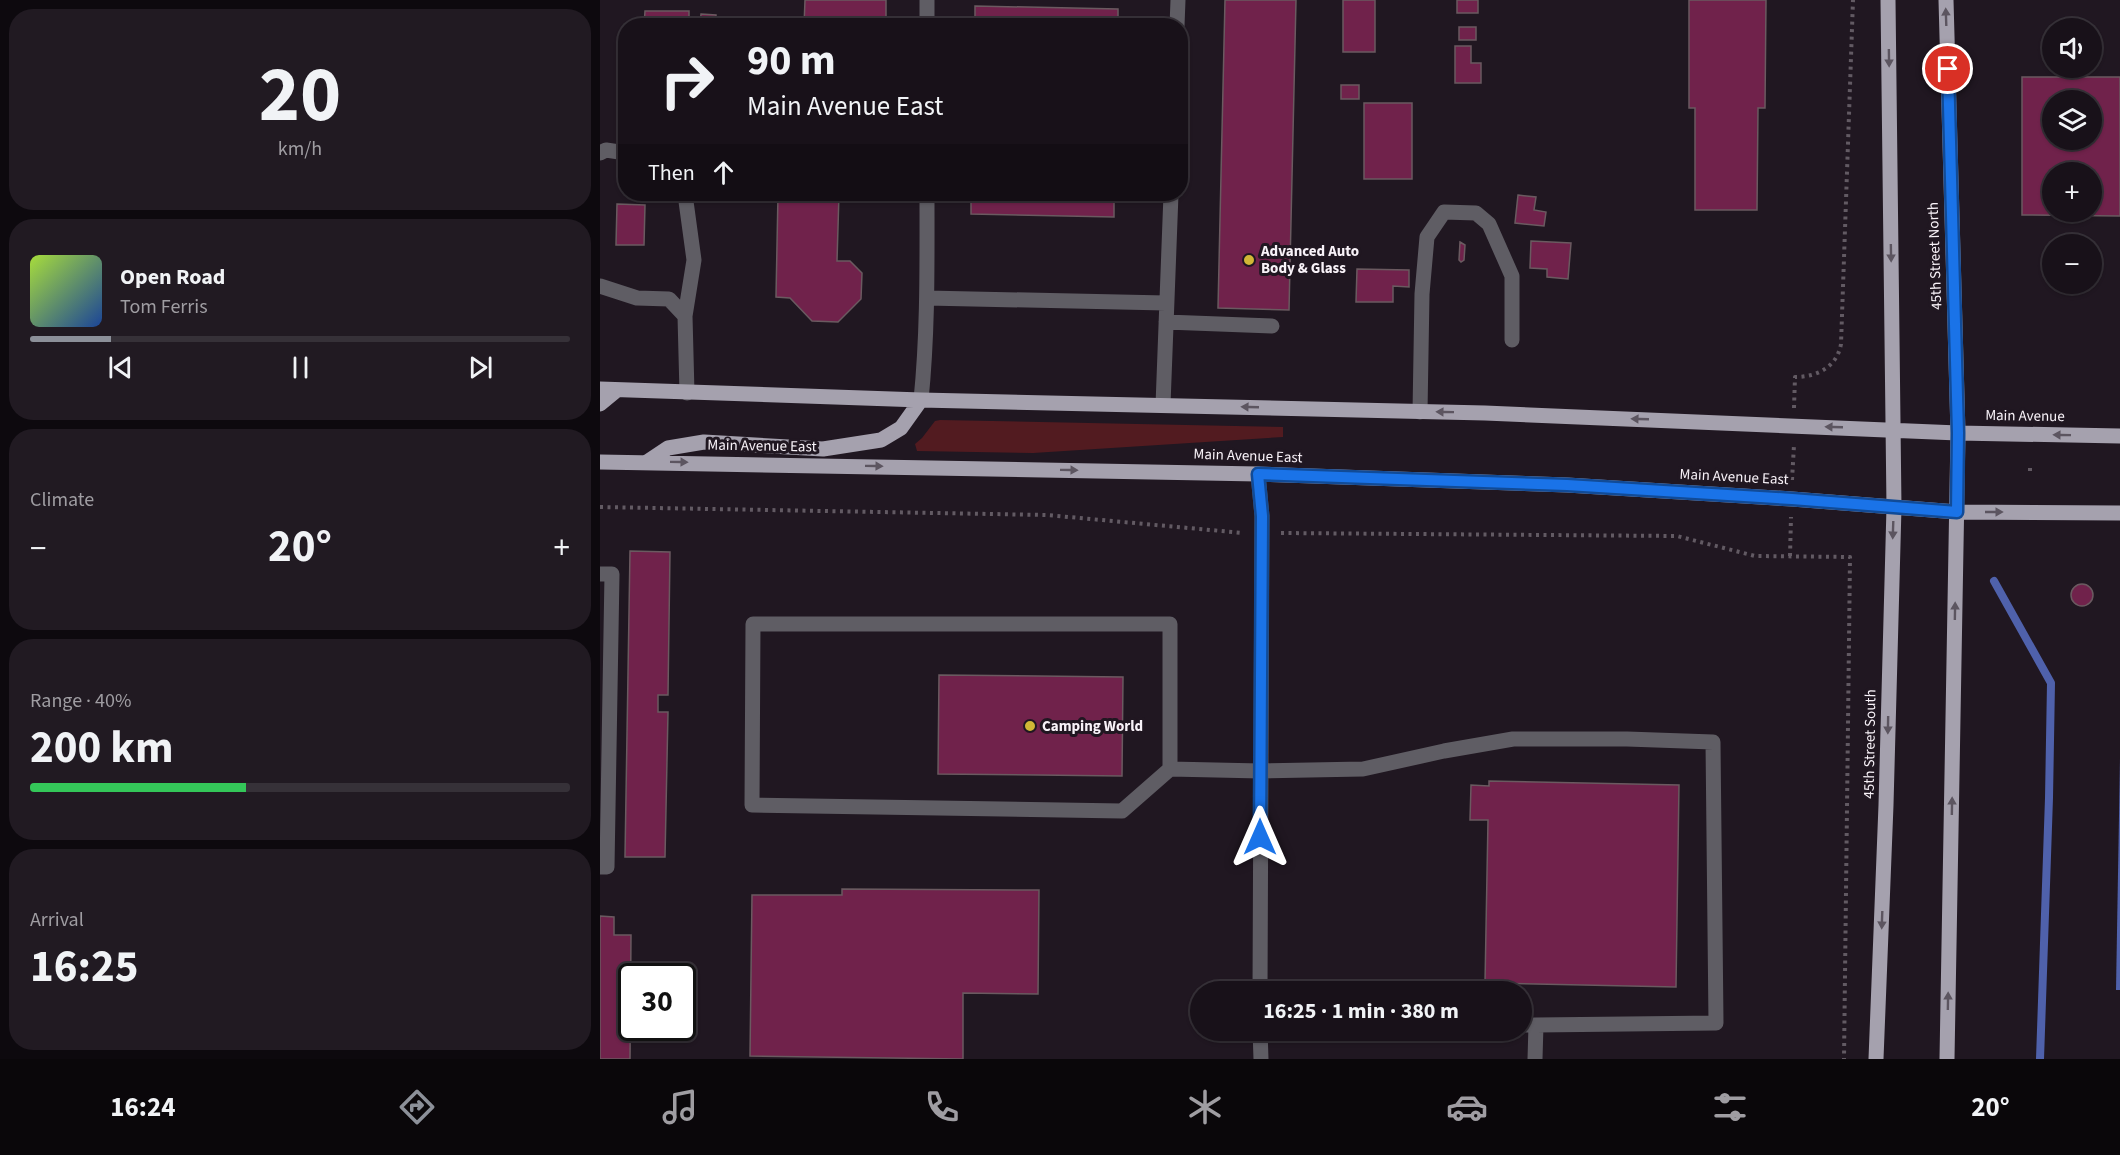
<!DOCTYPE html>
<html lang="en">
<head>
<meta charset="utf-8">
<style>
	body { margin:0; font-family:"Source Sans 3",sans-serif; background:#211a22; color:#f1f3f6; height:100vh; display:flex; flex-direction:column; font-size:22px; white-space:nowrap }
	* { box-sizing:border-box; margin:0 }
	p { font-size:20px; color:#9f9da2 }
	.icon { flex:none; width:33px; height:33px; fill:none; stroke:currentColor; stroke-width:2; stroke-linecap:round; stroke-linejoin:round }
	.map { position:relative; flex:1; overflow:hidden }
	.sheet { display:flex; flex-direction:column; gap:9px; padding:9px; background:#0d090e; width:600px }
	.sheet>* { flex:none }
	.hud { position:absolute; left:18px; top:18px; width:570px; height:183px; border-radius:24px; box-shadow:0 2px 4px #0004,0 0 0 2px #363138; background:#181119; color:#f1f3f6; overflow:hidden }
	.controls { position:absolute; left:1442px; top:18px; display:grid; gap:12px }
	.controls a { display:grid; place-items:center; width:60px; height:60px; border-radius:50%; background:#181119; box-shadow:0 2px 4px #0004,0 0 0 2px #363138; font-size:30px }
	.speed { position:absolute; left:18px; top:963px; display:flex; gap:12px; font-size:30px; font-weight:700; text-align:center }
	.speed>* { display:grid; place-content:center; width:78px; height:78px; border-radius:50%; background:#181119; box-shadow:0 2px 4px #0004,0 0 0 2px #363138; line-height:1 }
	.speed .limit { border:3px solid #111; border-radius:9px; background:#fff; color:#111 }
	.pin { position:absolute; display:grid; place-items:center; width:51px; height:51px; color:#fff; margin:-26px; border:3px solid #fff; border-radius:50%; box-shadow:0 2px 6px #0007 }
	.me { position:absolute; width:66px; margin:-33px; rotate:0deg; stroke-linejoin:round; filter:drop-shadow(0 0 4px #0008) }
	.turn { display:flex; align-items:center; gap:21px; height:126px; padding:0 30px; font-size:27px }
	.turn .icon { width:78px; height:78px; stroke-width:2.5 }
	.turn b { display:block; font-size:42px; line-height:51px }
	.then { display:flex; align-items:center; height:57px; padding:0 30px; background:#0003; gap:12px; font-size:22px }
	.big { font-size:45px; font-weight:700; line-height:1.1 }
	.sheet .widget { flex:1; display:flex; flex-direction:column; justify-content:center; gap:9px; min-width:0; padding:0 21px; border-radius:24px; background:#211a22 }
	.sheet .dial { align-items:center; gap:0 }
	.dial b { font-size:78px; line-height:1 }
	.song { display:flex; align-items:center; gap:18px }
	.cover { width:72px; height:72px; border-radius:9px; background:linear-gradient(135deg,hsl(80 70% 55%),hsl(220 70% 35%)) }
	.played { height:6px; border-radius:3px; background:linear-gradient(90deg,#8c9099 15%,#363138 15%) }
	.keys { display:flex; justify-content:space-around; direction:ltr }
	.heat { display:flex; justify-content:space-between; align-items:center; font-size:33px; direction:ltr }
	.charge { height:9px; border-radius:4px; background:linear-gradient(90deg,#34c759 40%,#363138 0) }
	.trip { position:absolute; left:590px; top:981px; width:342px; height:60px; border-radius:30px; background:#181119; box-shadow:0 2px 4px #0004,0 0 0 2px #363138; font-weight:700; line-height:60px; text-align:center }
	.menu { display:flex; height:96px; justify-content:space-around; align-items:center; background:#0a070a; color:#9f9da2 }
	.menu .icon { width:42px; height:42px }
	.menu .active { color:#8c9099 }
	.menu b { font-size:27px; color:#f1f3f6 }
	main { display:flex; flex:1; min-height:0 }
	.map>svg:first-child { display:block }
	.green { fill:#521b20 }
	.water { fill:#4f61ab }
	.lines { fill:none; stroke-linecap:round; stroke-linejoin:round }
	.stream { stroke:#4f61ab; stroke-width:8 }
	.building { fill:#70224b; stroke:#6a5a60; stroke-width:1.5; fill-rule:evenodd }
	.path { stroke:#625a63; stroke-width:4; stroke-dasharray:3 4.5; stroke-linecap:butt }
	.minor { stroke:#5f5d64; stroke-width:15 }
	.major { stroke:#a5a1ae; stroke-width:15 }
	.oneway { fill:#5c5560 }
	.route-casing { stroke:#114b97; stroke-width:15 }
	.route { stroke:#1a73e8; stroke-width:10 }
	.poi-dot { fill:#d1b736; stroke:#201721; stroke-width:2 }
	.labels { text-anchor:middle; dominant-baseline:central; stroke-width:6; stroke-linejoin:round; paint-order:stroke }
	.poi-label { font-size:15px; font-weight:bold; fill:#f8f2f8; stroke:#201721; text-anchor:start }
	.street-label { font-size:15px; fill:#f8f2f8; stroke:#201721 }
</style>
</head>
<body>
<main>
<section class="sheet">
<div class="widget dial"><b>20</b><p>km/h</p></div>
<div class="widget">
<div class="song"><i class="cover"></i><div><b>Open Road</b><p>Tom Ferris</p></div></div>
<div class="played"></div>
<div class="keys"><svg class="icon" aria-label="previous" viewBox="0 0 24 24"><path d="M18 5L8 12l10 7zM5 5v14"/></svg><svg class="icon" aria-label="pause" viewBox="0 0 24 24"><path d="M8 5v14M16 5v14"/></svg><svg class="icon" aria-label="next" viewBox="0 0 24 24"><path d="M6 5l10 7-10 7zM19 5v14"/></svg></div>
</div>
<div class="widget"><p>Climate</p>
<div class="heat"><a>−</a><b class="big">20°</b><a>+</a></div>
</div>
<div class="widget"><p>Range · 40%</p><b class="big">200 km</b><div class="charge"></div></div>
<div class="widget"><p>Arrival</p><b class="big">16:25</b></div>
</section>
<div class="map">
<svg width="1520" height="1059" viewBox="0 0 1520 1059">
	<rect width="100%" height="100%" fill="#201721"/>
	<path class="green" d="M340,420l343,7v10l-250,16 -116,-2 -2,-7 7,-6 13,-17z"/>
	<path class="water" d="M1520,758v232h-4z"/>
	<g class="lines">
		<path class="stream" d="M1394,581l57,102 -2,115 -9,261"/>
	</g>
	<path class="building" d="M205,0h81v26h-82z
		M625,0h71l-7,310 -71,-2z
		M743,0h32v52h-32z
		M857,0h21v13h-21z
		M1089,0h77l-1,108h-7l-1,102h-62v-102h-6z
		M375,6l143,3v17h-143z
		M45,11h44v15h-45z
		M101,14l15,1v6h15v5h-31z
		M859,27h17v13h-17z
		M855,46h16v17h10v20h-26z
		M1422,77h98v139l-98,-1zM1452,100h39v40h-39zM1452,172h39v40h-39z
		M741,85h18v14h-18z
		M23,103l3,1v28h-4z
		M764,103h48v76h-48z
		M178,194h61l-2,67h13l12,12 -1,26 -23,23 -26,-1 -22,-23 -14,-1z
		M371,194h143v23l-143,-3z
		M918,195l18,2 -2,13 12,2 -2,14 -29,-3z
		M17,204l28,1 -1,40h-28z
		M931,241l40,2 -3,36 -21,-2v-8l-17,-1z
		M860,242l5,3 -1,15 -3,2 -2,-2z
		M757,269l52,1v17l-16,-1v16h-37z
		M30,551l40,1 -2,143h-10v17h10l-3,145h-40z
		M1471 595a11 11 0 1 1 22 0a11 11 0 1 1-22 0Z
		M339,675l184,2 -1,99 -184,-2z
		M889,781l190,4 -3,202 -191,-4 3,-163h-18l1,-35 18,1z
		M242,889l197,1 -1,104 -75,-1v66l-213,-3 2,-161h90z
		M0,916l14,1v18h17l-1,124h-30z"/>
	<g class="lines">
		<path class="path" d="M1194,408l1,-31c22,0 42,-10 46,-33l12,-344
			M1430,468v5
			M1192,480l2,-35
			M0,507l447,8 196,18
			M681,533l396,3 78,20 95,1 -6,502
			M1190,556l1,-39"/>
		<path class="minor" d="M327,0v26
			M577,26l1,-26
			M0,153l6,-3 20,3
			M85,194l9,66 -9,56 2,77
			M0,286l37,12 32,1 16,17
			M327,298l239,5
			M566,322l106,4
			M321,400c7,-69 6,-138 6,-206
			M563,405l8,-211
			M820,412l2,-118 5,-57 17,-25 32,1 13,11 23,52v64
			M658,474l4,42 -2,476
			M0,574h12l-5,293h-7
			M570,769l-48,42 -370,-6 1,-181h417v145l91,2 102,-2 81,-18 69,-12h114l86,3 3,281 -180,2
			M921,1025h15l-1,34
			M660,1030l1,29"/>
		<path class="major" d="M1346,0l12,433 -11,626
			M0,389l321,11 564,13 473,20 162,3
			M0,404l17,-14
			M0,462l658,12 309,11 225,14 165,13 163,1
			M47,462l21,-14 36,-6 119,7 58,-9 20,-12 20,-28
			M1276,1059l10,-254 8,-298 -6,-507"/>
	</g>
	<defs><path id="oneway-solid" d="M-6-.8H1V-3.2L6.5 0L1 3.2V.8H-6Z" transform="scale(1.5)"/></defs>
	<g class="oneway">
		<use href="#oneway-solid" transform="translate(1346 17) rotate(-92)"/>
		<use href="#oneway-solid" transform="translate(1289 58) rotate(89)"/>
		<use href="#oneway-solid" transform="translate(1291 253) rotate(89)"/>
		<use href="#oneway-solid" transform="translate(650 407) rotate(-178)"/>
		<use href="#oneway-solid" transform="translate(845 412) rotate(-179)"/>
		<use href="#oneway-solid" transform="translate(1040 419) rotate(-178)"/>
		<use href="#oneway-solid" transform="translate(1234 427) rotate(-178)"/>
		<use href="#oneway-solid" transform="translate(1462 435) rotate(-179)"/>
		<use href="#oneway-solid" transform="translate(79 462) rotate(1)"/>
		<use href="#oneway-solid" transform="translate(274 466) rotate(1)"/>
		<use href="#oneway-solid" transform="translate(469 470) rotate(1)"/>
		<use href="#oneway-solid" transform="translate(1394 512)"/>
		<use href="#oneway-solid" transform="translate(1293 530) rotate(92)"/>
		<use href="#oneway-solid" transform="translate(1355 611) rotate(-89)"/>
		<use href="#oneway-solid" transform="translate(1288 725) rotate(91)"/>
		<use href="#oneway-solid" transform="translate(1352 806) rotate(-89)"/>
		<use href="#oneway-solid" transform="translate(1282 920) rotate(92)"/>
		<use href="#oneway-solid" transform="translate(1348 1001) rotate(-89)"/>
	</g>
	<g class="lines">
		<g class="route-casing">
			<path id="route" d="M660,837l2,-321 -4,-42 309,11 225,14 165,13 1,-79 -10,-364"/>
		</g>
		<use href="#route" class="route"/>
	</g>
	<g class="poi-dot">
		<circle cx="649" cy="260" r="6"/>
		<circle cx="430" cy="726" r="6"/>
	</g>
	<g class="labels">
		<g class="poi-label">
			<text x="661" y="251">Advanced Auto<tspan x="661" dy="17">Body &amp; Glass</tspan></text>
			<text x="442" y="726">Camping World</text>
		</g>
		<g class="street-label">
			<text transform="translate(1335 256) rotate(-92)">45th Street North</text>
			<text transform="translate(1425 416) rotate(1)">Main Avenue</text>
			<text transform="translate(162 446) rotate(1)">Main Avenue East</text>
			<text transform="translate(648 456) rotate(2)">Main Avenue East</text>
			<text transform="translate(1134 477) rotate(3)">Main Avenue East</text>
			<text transform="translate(1270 744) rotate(-89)">45th Street South</text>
		</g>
	</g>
</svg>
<div class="controls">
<a><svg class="icon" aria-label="sound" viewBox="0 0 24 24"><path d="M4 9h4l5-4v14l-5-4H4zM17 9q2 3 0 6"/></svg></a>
<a><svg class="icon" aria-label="layers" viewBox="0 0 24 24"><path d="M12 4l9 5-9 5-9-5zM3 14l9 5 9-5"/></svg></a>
<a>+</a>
<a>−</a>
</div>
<div class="speed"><div class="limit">30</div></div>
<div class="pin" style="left:1348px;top:69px;background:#d93025"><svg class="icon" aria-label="arrive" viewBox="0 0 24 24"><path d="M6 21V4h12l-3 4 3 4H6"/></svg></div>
<svg class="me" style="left:660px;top:837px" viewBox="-20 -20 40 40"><path d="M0-17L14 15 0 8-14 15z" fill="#1a73e8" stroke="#fff" stroke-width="4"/></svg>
<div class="trip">16:25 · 1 min · 380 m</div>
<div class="hud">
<div class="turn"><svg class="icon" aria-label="right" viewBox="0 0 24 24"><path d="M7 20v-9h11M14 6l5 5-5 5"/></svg><div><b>90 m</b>Main Avenue East</div></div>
<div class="then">Then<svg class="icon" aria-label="ahead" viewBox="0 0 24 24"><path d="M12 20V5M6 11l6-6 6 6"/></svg></div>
</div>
</div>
</main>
<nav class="menu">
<b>16:24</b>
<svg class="icon active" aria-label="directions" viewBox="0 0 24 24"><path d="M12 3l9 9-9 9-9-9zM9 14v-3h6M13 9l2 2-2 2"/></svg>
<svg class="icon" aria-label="music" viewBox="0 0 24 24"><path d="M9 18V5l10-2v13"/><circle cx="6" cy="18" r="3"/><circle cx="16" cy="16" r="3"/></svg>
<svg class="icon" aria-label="phone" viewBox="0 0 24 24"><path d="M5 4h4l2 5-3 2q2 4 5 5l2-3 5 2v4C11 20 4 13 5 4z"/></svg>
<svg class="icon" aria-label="climate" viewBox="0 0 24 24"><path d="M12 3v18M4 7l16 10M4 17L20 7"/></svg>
<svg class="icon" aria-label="car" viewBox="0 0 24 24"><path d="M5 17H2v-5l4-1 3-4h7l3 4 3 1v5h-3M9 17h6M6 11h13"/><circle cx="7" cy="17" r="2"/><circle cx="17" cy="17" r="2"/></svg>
<svg class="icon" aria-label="filters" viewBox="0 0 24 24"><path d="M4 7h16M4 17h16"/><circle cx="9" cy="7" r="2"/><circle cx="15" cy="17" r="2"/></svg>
<b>20°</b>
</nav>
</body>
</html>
